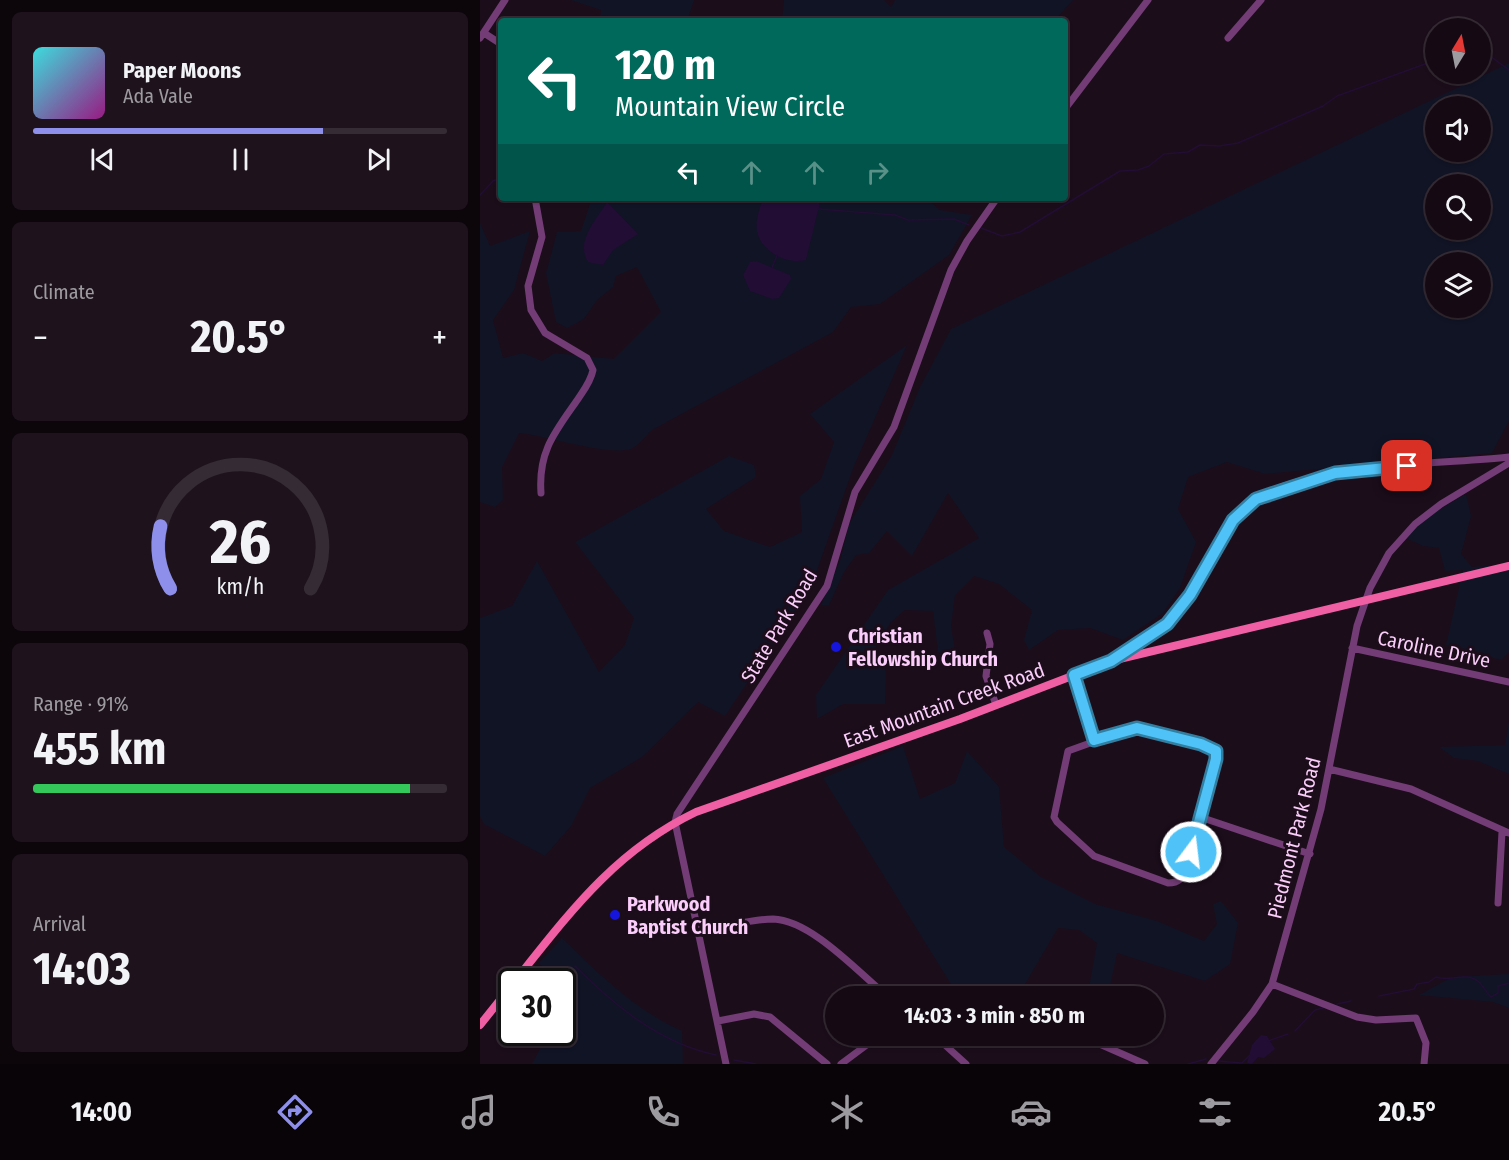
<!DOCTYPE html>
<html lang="en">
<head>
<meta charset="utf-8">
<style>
	body { margin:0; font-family:"Fira Sans Condensed",sans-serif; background:#1e131d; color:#f1f3f6; height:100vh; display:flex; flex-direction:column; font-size:22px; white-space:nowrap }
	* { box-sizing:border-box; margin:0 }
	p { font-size:20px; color:#9d9aa0 }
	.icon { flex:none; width:33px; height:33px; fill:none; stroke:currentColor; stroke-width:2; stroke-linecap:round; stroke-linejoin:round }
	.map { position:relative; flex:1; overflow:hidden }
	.panel { display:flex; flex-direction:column; gap:12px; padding:12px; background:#0c060b; width:480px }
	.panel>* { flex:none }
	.banner { position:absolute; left:18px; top:18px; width:570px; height:183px; border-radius:6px; box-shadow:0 2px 4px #0004,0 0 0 2px #342b34; background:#00695c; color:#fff; overflow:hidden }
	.needle { width:39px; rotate:10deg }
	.buttons { position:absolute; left:945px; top:18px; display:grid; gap:12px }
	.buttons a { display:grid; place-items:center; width:66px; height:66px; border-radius:50%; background:#150a14; box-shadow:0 2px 4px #0004,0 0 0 2px #342b34; font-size:30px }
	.speed { position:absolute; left:18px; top:968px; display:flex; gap:12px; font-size:30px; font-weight:700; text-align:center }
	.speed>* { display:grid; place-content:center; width:78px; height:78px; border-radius:50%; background:#150a14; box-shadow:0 2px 4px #0004,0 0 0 2px #342b34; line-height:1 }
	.speed .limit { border:3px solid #111; border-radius:9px; background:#fff; color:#111 }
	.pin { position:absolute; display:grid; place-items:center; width:51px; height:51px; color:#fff; margin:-26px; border-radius:12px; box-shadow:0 3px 9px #0006 }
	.me { position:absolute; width:66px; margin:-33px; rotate:15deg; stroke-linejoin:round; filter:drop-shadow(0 0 4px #0008) }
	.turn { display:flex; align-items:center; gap:21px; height:126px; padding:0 18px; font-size:27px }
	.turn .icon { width:78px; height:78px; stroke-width:2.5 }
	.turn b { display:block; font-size:42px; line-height:51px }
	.lanes { display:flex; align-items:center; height:57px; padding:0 18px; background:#0003; justify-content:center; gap:30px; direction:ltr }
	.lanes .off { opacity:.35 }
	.big { font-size:45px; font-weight:700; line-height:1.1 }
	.panel .card { flex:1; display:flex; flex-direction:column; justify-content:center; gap:9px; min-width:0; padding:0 21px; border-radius:9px; background:#1e131d }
	.panel .dial { align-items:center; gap:0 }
	.dial svg { height:156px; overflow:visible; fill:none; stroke:#342b34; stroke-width:7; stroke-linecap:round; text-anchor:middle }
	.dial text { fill:#f1f3f6; stroke:none }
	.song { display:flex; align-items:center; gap:18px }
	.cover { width:72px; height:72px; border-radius:9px; background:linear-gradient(135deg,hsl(180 70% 55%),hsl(310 70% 35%)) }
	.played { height:6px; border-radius:3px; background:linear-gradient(90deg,#8e8feb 70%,#342b34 70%) }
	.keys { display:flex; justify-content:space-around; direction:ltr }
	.heat { display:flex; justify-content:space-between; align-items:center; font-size:33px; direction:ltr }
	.charge { height:9px; border-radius:4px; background:linear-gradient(90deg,#34c759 91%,#342b34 0) }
	.trip { position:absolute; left:345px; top:986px; width:339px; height:60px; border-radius:30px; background:#150a14; box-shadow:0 2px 4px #0004,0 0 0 2px #342b34; font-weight:700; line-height:60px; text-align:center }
	.menu { display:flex; height:96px; justify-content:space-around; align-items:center; background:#080408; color:#9d9aa0 }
	.menu .icon { width:42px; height:42px }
	.menu .on { color:#8e8feb }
	.menu b { font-size:27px; color:#f1f3f6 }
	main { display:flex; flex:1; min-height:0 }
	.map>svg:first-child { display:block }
	.green { fill:#111425; fill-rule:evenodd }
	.water { fill:#220d35 }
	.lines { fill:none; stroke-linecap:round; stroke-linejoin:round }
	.stream { stroke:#220d35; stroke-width:1.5 }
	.minor { stroke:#733c76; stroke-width:7 }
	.major { stroke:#f05ea3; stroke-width:8 }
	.route-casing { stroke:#337fa1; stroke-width:15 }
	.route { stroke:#4fc3f7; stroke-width:10 }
	.poi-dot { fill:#1515de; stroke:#1c0d1b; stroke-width:2 }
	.labels { text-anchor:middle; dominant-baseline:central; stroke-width:6; stroke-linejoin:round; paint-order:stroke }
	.street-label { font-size:20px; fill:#facdfa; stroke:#1c0d1b }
	.poi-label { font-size:20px; font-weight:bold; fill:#facdfa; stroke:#1c0d1b; text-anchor:start }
</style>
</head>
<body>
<main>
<section class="panel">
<div class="card">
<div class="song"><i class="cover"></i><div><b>Paper Moons</b><p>Ada Vale</p></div></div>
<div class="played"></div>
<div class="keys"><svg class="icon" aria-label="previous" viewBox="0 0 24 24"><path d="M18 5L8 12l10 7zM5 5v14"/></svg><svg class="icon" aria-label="pause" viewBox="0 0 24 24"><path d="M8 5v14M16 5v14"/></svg><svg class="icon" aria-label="next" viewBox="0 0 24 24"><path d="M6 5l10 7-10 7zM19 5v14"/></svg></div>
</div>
<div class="card"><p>Climate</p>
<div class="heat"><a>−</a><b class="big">20.5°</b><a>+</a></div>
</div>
<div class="card dial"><svg viewBox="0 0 100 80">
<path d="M14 69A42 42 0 1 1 86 69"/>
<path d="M14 69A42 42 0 0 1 9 37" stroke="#8e8feb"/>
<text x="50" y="56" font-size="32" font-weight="700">26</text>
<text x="50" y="72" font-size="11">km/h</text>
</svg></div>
<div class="card"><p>Range · 91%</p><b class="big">455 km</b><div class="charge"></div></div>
<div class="card"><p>Arrival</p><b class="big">14:03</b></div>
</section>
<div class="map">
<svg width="1029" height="1064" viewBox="0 0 1029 1064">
	<rect width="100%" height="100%" fill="#1c0d1b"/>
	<path class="green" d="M91,0h123l-7,21h-87l1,-11z
		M304,0h100l7,7 4,-7h178l-19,21h-272z
		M1029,63v358l-17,32 -227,21 -38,-12 -39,15 -10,32 18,33 -16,46 -17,25 -40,27 -33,-12 -32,2 -29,20 -5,-10 8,-30 -33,-26 -25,-8 -19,19 -4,32 7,40 -20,-15 -5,-41 -28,-1 -14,12 -15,24 10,26 -1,32h-42l-26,15 -1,-24 72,-105 91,-52 -31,-45 -36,63 -25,-25 -18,22 -13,2 -12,17 -15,33h-8l20,-47 8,-34 43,-69 28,-68 31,-58zM956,106h44v46h-44zM956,184h44v46h-44zM956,262h44v46h-44z
		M112,198h334l14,12 32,5 -23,40 -69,49 -29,3 -18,25 -181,98c-6,6 -14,16 -21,19 -26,7 -82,-13 -112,-16l-17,34 1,33 -8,7 -15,-5v-279l10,23 40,-15 -16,59 -21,30 10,38 20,-5 19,8 13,-8 59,6 47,-47 -24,-45 -21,9 -3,11 -16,13 -13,19 -17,9 -11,-6 -10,-49 11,-41 24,-1z
		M427,345l-53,121 -43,121 -86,129 -27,-14 -56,55 -52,31 -19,38 -26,30 -61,-32 -4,-8v-198l32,-12 25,-45 62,111 26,-27 9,-27 -59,-76 154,-86 25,9 2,12 -50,32 18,22 46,16 32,-15 -2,-36 21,-17 13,-37 -24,-28z
		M986,494l5,22 -10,38 11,13 37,-3v88l-8,8 -55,-15 17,-75 -18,1 -6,-23 -16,-2 -19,-9 21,-19z
		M1029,722v52l-31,-13 -24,-3 -15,-11 66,-2z
		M423,746l17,53 35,-16 12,-32 32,36 5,60 37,30 54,27 62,17 47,20 13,-17 -4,-20 8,-3 17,22 -8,41 -25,17 -88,-28 -9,42 -20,-2 9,-50 -18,-13 -21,-2 -40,68h-56l-8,-7 -131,-211z
		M82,938c37,36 73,72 120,93l1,33h-151l17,-32h13l1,-25 3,-7 -3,-5 -1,-14h-9l-14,-18z
		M1029,974v34l-16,-6 -74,-7 33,-18z"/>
	<path class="water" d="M283,198h58l-15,62c-19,5 -45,-8 -49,-29 -2,-11 3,-23 6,-33z
		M127,202l31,32 -25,16 -10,15 -15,-3c-13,-21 9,-43 19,-60z
		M276,261l34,14 1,4 -12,19 -7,1 -22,-8 -7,-16 7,-13z
		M781,1035l6,1 8,13 -11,9 -6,-1 -6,7 -5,-1 5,-18z"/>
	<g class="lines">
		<path class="stream" d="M1000,53l10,3 19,14
			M0,195l13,-14 8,-3
			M338,209l77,6 13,5 46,-1 15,6
			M501,228l21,8 18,-4 100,-61 18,-1 11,-4 15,-12 24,-2 12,-7 19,1 19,-3 85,-37 14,-10 99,-36
			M292,268l5,-13
			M95,966c39,39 84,77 141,89
			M899,996l35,-7 3,-5 12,-2 7,-5c14,5 30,-6 43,5 4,4 7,10 12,15l7,-4v-7l11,-3
			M857,1004l14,-3
			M815,1031l20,-21 8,-2
			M788,1041l20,-7
			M254,1060l22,4
			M738,1061l24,2 8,-8
			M708,1064l18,-5"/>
		<path class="minor" d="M4,33l17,11
			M0,38l25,-38
			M748,38l33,-38
			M585,109l83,-109
			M55,198l7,39 -14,49 3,24 14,23 42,25 6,12c-2,11 -9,20 -15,29 -23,33 -40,52 -37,94
			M507,633l3,11 -4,32 10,29
			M872,648l157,34
			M636,658c19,-13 43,-24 59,-42 27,-31 37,-75 65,-105 48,-49 201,-46 269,-54
			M594,675l20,65
			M652,728c14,1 79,16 85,25l-31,115c-4,11 -7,15 -18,15l-74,-27 -37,-34 -3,-5 14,-66z
			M849,769l82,20 98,44
			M720,817l110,37
			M1018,903l4,-71
			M220,932c22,-5 50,-13 73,-13 38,1 85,53 114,77
			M792,984l85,33 19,3 40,-2 10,25 -2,21
			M456,996l9,-7
			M238,1021l36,-7 16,3 57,47
			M454,1035l32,29
			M599,1035l66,29
			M246,1064l-51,-242 2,-8 150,-228 28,-94 39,-65 57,-157 16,-29 30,-43
			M361,1064l39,-29
			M731,1064l42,-52 19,-28 49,-175 36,-183 13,-38 19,-35 26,-29 26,-20 68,-41"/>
		<path class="major" d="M35,981c55,-69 100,-130 181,-169l264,-93 151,-58 398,-95
			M0,1025l32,-40"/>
	</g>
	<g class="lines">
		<g class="route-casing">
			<path id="route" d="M711,852l25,-93v-8l-15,-7 -64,-16 -43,12 -20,-65 37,-14 56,-37 23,-29 43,-75 23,-21 79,-26 72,-7"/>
		</g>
		<use href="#route" class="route"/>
	</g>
	<g class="poi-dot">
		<circle cx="356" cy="647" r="6"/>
		<circle cx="135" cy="915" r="6"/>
	</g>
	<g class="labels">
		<g class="street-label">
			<text transform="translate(299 626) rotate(-59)">State Park Road</text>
			<text transform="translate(954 649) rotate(12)">Caroline Drive</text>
			<text transform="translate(464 705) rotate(-20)">East Mountain Creek Road</text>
			<text transform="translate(814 838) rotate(-76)">Piedmont Park Road</text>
		</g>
		<g class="poi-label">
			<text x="368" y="636">Christian<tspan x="368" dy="23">Fellowship Church</tspan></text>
			<text x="147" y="904">Parkwood<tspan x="147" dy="23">Baptist Church</tspan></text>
		</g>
	</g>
</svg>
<div class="buttons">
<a><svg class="needle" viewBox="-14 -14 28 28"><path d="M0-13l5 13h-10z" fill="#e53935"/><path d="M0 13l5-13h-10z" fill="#9d9aa0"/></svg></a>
<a><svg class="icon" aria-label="sound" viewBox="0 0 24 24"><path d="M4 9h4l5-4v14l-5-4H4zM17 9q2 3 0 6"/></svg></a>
<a><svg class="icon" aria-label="search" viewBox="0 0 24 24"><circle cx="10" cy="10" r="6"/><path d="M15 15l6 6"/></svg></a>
<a><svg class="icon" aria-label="layers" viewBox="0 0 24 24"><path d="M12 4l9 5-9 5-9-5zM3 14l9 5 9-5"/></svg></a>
</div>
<div class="speed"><div class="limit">30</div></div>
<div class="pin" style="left:927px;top:466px;background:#d93025"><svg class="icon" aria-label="arrive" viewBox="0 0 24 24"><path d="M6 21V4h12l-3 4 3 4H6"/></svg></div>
<svg class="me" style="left:711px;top:852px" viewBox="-20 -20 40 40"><circle r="17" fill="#4fc3f7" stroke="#fff" stroke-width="3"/><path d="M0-11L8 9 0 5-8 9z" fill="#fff"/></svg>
<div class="trip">14:03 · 3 min · 850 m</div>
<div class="banner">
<div class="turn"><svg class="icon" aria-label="left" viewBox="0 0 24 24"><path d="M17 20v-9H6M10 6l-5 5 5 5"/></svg><div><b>120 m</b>Mountain View Circle</div></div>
<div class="lanes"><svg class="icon" aria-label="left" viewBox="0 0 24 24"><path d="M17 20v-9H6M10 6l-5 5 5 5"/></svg><svg class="icon off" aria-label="ahead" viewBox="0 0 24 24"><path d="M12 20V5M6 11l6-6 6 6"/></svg><svg class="icon off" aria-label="ahead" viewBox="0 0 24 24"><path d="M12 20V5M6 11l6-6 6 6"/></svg><svg class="icon off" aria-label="right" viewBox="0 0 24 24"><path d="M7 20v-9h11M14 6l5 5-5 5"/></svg></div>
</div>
</div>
</main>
<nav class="menu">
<b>14:00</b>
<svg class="icon on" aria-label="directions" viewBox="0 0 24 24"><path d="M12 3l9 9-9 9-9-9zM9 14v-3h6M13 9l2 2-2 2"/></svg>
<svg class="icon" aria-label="music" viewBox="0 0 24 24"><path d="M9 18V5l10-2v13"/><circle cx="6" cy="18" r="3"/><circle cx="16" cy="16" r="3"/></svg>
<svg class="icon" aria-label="phone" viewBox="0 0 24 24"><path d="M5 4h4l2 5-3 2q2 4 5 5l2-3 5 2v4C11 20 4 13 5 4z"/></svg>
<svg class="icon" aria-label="climate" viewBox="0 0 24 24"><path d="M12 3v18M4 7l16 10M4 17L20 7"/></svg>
<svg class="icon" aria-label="car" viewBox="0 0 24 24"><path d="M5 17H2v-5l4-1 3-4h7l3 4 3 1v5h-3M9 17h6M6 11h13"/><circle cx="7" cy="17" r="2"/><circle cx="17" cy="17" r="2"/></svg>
<svg class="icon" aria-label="filters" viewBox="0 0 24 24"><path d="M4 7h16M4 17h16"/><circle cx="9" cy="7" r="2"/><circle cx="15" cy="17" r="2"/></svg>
<b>20.5°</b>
</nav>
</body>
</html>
